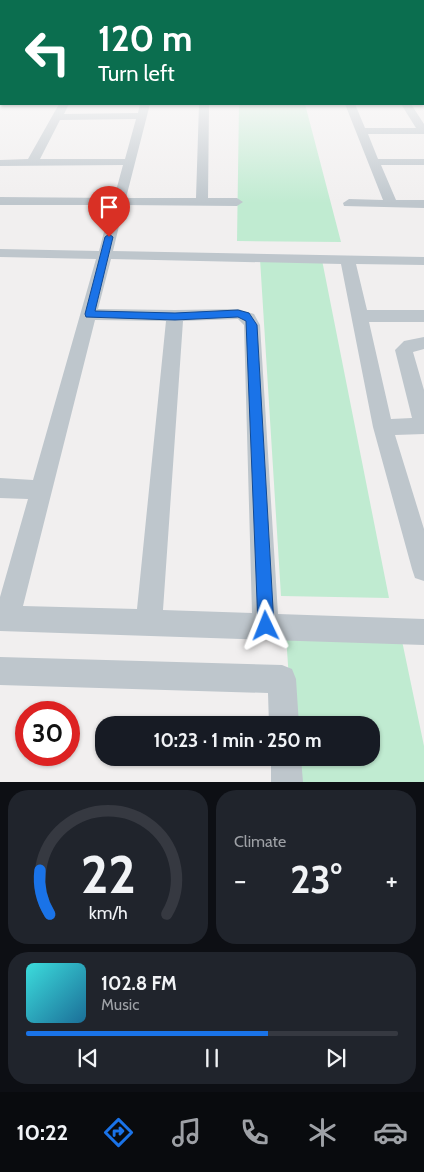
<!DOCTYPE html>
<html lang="en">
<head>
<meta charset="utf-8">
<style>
	body { margin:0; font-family:Cabin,sans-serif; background:#20242c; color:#f1f3f6; height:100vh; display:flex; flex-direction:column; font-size:19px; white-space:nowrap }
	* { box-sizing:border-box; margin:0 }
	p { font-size:16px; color:#9ea1a6 }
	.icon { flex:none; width:28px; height:28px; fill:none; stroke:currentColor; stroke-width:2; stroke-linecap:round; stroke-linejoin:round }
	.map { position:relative; height:782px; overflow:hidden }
	.side { display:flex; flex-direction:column; gap:8px; padding:8px; background:#0d0f14; flex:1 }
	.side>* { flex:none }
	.top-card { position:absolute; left:0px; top:0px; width:425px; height:105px; box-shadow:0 1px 4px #0004; background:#0b6e4f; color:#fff; overflow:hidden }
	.speed { position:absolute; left:15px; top:701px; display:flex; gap:10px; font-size:25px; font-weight:700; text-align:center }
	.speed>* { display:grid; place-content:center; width:65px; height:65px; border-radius:50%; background:#171b24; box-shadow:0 1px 4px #0004; line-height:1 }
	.speed .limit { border:8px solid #d22; background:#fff; color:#111 }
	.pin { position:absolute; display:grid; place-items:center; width:42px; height:42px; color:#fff; margin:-51px -21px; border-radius:50% 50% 50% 0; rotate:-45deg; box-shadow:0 0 5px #0007 }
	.pin .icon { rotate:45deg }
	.me { position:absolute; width:55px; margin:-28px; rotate:358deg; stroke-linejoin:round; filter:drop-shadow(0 0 4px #0008) }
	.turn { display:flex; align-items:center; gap:18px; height:105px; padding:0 15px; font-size:22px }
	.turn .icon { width:65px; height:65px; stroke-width:2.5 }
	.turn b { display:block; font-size:35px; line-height:42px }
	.big { font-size:38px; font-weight:800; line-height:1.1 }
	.side .card { flex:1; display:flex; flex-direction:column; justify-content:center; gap:8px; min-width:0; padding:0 18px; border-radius:20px; background:#20242c }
	.side .dial { align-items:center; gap:0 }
	.dial svg { height:130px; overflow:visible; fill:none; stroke:#363941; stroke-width:7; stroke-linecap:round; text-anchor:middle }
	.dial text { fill:#f1f3f6; stroke:none }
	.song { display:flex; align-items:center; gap:15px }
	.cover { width:60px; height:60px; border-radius:8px; background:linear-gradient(135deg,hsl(180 70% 55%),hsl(200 70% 35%)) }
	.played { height:5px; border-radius:2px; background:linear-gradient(90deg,#1a73e8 65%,#363941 65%) }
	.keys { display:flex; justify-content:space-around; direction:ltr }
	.heat { display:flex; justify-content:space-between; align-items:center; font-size:28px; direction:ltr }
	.side .tiles { flex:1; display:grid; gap:8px; grid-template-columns:1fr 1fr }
	.card:last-child { grid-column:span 2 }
	.trip { position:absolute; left:95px; top:716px; width:285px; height:50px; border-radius:20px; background:#171b24; box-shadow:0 1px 4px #0004; font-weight:800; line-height:50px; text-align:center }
	.tabs { display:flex; height:80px; justify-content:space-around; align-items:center; background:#090b0e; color:#9ea1a6 }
	.tabs .icon { width:35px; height:35px }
	.tabs .selected { color:#1a73e8 }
	.tabs b { font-size:22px; color:#f1f3f6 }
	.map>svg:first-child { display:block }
	.green { fill:#c0ebd1 }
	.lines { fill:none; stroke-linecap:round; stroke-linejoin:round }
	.minor { fill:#bec6cc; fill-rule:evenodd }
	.route { fill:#1a73e8; stroke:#114b97 }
</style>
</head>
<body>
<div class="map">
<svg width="424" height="782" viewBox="0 0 424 782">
	<rect width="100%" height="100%" fill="#f1efef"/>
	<path class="green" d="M239,104h66l36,138 -104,-1z
		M260,259l62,1 67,338 -108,-2z
		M286,635l115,1 23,110v36h-128l-2,-24h77v-33h-79z"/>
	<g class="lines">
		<path class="minor" d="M59,104h10l-5,10 74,-1 2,-9h10l-24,94h70l3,-94h10l-1,94h29l6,4 -6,4 -113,-1 -11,46 311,6v8l-68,-1 11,46h57v12h-55l22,97 21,-1 -17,-68 9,-9 20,-4v12l-11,3 11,38v44l-29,1 29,94v52l-9,-3 -3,-9 -39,-142 -32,-163 -230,-5 -13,50 77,1 63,-1 16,5 6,11 18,289 146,5v26l-424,-14v-34l28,-98 -28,-1v-20l33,2 63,-221 -96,-2v-8l99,2 12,-46h-111v-8l114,1 9,-33 -123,1v-6l28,-1zM136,119l-11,40h-85l20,-39zM238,319l6,6 8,288 -89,-3 20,-289zM95,320l71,1 -29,288 -114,-3z
			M345,104h10l10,24h51l-15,-24h10l13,20v10h-56l10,25h46v6h-43l15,35h28v8l-80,-2 -1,-3 6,-4 34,1z
			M0,657l282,8 10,4 4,10 3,46h-30l-1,-32 -268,-8z
			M271,758h30l2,24h-32z"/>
	</g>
	<linearGradient id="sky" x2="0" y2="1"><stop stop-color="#85c1e7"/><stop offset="0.46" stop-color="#f9f8f8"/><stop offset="1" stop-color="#f9f8f8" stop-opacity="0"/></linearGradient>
	<rect width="424" height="203" fill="url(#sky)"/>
	<path class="route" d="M109,234l4,3 -18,74 80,2 63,-3 11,3 8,12 17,301 -3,6 -5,2 -6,-2 -2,-6 -12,-305 -8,-4 -63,3 -89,-3 -1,-3 20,-77z"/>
</svg>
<div class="speed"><div class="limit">30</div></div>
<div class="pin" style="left:109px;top:237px;background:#d93025"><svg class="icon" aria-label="arrive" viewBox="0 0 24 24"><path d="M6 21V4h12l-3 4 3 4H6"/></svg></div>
<svg class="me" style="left:266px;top:626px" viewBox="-20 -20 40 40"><path d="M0-17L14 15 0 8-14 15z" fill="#1a73e8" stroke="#fff" stroke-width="4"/></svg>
<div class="trip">10:23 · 1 min · 250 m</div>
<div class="top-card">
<div class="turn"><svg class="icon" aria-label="left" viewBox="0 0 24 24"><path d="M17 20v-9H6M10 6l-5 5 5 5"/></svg><div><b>120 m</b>Turn left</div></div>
</div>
</div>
<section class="side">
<div class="tiles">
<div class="card dial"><svg viewBox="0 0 100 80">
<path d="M14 69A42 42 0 1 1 86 69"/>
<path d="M14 69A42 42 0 0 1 8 42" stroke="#1a73e8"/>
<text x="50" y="56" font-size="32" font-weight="700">22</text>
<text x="50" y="72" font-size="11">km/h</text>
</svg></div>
<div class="card"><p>Climate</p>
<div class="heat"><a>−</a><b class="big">23°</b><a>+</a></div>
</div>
<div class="card">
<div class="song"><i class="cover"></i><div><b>102.8 FM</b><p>Music</p></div></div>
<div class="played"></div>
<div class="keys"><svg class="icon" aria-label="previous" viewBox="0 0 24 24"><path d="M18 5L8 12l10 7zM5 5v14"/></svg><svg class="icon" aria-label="pause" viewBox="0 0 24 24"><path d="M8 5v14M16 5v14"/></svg><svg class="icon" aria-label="next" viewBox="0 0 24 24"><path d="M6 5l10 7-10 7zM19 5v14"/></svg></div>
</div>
</div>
</section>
<nav class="tabs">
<b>10:22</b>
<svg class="icon selected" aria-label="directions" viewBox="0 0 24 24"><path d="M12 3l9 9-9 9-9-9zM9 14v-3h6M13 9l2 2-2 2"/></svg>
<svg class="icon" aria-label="music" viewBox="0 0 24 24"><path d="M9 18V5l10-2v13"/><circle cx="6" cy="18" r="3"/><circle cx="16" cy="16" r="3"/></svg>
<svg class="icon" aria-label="phone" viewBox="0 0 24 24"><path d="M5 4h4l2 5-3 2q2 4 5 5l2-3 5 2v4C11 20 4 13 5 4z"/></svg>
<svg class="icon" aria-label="climate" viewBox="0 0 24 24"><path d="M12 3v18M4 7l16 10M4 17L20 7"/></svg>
<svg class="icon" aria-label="car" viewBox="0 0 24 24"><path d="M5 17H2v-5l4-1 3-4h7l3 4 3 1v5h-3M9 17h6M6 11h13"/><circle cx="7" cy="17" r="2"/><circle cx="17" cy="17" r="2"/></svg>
</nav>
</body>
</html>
